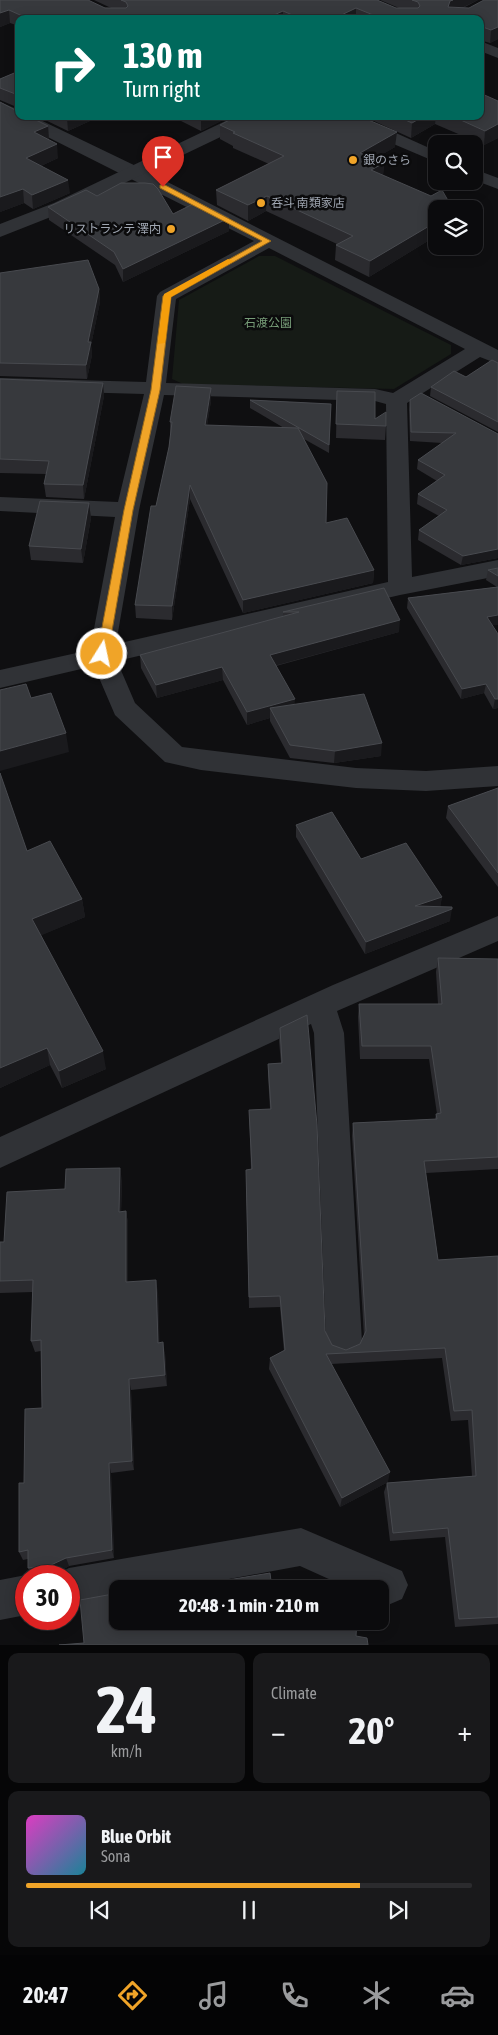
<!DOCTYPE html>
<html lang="en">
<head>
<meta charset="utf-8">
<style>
	body { margin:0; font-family:"Asap Condensed","Noto Sans JP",sans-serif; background:#19191b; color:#f1f3f6; height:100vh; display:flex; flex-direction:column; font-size:19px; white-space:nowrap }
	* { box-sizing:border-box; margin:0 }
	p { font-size:16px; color:#9a9b9d }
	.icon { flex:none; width:28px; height:28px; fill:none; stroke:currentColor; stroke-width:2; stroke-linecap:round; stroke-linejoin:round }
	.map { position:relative; height:1645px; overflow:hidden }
	.sheet { display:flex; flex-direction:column; gap:8px; padding:8px; background:#060607; flex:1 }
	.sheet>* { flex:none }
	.hud { position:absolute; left:15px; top:15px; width:469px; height:105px; border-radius:10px; box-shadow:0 2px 12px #0003,0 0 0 1px #2b2b2e; background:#00695c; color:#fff; overflow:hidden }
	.buttons { position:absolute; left:428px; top:135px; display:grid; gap:10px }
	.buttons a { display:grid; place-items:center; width:55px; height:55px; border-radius:10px; background:#0b0b0d; box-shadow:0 2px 12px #0003,0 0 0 1px #2b2b2e; font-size:25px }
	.speed { position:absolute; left:15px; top:1565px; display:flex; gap:10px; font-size:25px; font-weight:700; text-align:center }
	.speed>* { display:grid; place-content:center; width:65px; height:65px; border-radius:50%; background:#0b0b0d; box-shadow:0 2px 12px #0003,0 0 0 1px #2b2b2e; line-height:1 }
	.speed .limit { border:8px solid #d22; background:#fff; color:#111 }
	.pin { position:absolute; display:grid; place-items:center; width:42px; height:42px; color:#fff; margin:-51px -21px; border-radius:50% 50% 50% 0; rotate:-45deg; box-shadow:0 0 5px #0007 }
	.pin .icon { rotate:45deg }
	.me { position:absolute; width:55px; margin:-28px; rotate:10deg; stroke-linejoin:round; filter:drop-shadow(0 0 4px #0008) }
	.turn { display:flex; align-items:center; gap:18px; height:105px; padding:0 25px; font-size:22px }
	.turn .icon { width:65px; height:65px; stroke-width:2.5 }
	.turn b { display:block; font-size:35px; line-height:42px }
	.big { font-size:38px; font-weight:700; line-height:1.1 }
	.sheet .tile { flex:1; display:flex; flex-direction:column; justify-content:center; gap:8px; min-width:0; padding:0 18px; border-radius:10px; background:#19191b }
	.sheet .dial { align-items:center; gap:0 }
	.dial b { font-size:65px; line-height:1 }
	.song { display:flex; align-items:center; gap:15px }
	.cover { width:60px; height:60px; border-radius:8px; background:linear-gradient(135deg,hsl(310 70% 55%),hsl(190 70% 35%)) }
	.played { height:5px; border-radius:2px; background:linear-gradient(90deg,#f0a428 75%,#2b2b2e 75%) }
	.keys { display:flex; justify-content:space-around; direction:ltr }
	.heat { display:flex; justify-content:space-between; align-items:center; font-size:28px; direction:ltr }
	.sheet .tiles { flex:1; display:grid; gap:8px; grid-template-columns:1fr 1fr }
	.tile:last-child { grid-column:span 2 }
	.trip { position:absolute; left:109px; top:1580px; width:280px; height:50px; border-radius:10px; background:#0b0b0d; box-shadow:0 2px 12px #0003,0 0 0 1px #2b2b2e; font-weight:700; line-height:50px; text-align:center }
	.dock { display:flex; height:80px; justify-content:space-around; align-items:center; background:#040405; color:#9a9b9d }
	.dock .icon { width:35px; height:35px }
	.dock .active { color:#f0a428 }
	.dock b { font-size:22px; color:#f1f3f6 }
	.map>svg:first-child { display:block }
	.green { fill:#161b16 }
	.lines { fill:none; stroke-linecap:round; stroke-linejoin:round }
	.minor { fill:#303236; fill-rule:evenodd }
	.tertiary { fill:#303236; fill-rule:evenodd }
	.wall { fill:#2b2b2f }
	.shaded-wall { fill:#1a1a1d }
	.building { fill:#37393d; stroke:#484a4f }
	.route { fill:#f0a428; stroke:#9c6b1a }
	.slow { fill:#f59e0b }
	.poi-dot { fill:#f0a428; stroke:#0b0b0c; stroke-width:2 }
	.labels { text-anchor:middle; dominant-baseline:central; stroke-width:5; stroke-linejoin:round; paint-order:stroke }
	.far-poi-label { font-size:12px; fill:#a0a7b2; stroke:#0b0b0c; text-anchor:start }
	.far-park-label { font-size:12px; fill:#779d78; stroke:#0b0b0c }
</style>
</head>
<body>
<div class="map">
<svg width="498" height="1645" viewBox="0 0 498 1645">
	<rect width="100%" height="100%" fill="#0f0f11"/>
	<path class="green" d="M259,256h16l176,89v9l-57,35 -211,-5 -11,-5 7,-79z"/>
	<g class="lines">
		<path class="minor" d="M480,41l18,7v10l-18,-7z
			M0,102l19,8v6h13l106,51 360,183v14l-18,-7 -73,46 5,174 86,-17v16l-98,19 -283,66 18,42 47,44 174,21 70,3 72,-5v20l-72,5 -70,-3 -155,-18 -36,-8 -50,-47 -21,-49 -94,22v-18l90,-20 25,-133 -115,-6v-14l118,5 26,-108 -144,-4v-12l146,4 11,-86 3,-4 94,-51 -254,-128zM269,248l196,101 -72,44 -18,-4 -209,-6 10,-84zM164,395l211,6 11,3 2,178 -272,62 23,-134z
			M498,916v25l-161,70 7,22 18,309 -5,12 -13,5 -13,-5 -5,-12 -12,-309 -3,-9 -311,144v-31l333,-152z
			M301,1528l101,43 6,14 -6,14 -14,6 -8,-4v-12h-29l-51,-23 -125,23h-57v10l-49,9v-32h-15l15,-8z
			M26,1575l2,1h-2v39l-26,5v-40z"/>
		<path class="tertiary" d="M236,116h22l-2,4 -190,91 -66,26v-13l54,-21z
			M335,116h23l78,35v11l-99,-42z
			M474,169l24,9v11l-24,-9z"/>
	</g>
	<path class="wall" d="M0,0l111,8 -17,-8h283l19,8h3l-19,-8h98l-15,8h6l29,-8v39l-8,4 -10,-3v-21h-461v7l-9,-3 -10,4z
		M19,71v37l-19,-8v-21z
		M498,101v37l-14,7 -49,-21 -24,14 -48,-22h117z
		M37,116h64l-33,15z
		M171,116h60l-30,15z
		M220,125l175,22 -21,12 10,4 -1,12 53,34v27l-67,41 -34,-17 1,-15 1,-1 -71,-33 -18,10 -31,-16 -1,-15 53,-26 -36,-16v-2l-13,-7z
		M48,126l1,14 9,18 -17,8 29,27 -37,16 -9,-6 -24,9z
		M97,196l76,18 56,4v13l-106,51 -8,-17 -66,-45 -1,-13z
		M0,273l99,16 1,13 -9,43 1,10 -5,24 -87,-3z
		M498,363v69l-68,-36 1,-9 35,-10z
		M0,379l103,4 1,13 -20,103 -38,-2 -2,-13 2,-10 -46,-1z
		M337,391l38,28 11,7 -1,14 -49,-2z
		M250,400l81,4 -2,49 -25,-14 22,84 48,47 -1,13 -130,30 -53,-114 -18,121 -36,-2 -1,-13 34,-158 1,-11v-14l41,-21 -4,24 77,3 -34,-20z
		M410,400l88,34v124l-37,7 -43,-25 1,-10 20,-14 -22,-12 1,-10 19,-13 -20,-12 1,-9 24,-17 -32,-2 -1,-31z
		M89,503l2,15 -8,45 -52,-3 -2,-14z
		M498,568v57h-5l5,83 -5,1 -9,-16 -23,6 -54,-91 1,-10 89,-11 -11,-7 2,-10z
		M384,588l15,44 -123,34 19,39 86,51 -47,7 -44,-5 -20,-37v-3l-23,7 -24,-45 -66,18 -16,-30 -1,-13 143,-38v-5z
		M498,788v99l-52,-69 2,-12z
		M296,825l65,34 81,38 -2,9 10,15 -85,33 -69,-117z
		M27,851l55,48 3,18 -44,18 65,134 -44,19 -12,-23 -50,23z
		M438,958l60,1v210l-72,4 12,87 60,-4v368l-43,3 -10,-90 -55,4 -6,-49 3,-9 85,-7 -4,-56 -17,1 -9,-63 -111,6 57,118 -48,25 -71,-138 1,-11 14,-7 -4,-44 -31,1 -3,-126 5,-13 -2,-59 21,-1 -2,-33v-12l13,-1 -2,-22 1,-13 45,303 7,14 14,5 14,-6 4,-8 -12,-200 1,-13 82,-4 1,-5h1l-8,-55h-69l-2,-42 1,-13h79l-2,-32z
		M122,1180l-1,31h5l2,12v59l30,10 1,51 6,10 2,33 -36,4 3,80 -23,3 3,85 -45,8 -14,8 -23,2 -4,-8v-9l-5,1 -4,-8 5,-69 18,-75 -1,-57 -6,1 -4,-11 2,-49 -33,1v-51h4l61,-53z"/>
	<path class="shaded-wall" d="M453,0h25l-29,14 -1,-7 2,-6z
		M356,8v11h-23z
		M9,10l1,13 -10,4v-14z
		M283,11v8h-18z
		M498,27v12l-8,4 1,-13z
		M70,116h31l-33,15 -1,-13z
		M202,116h29l-30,15v-14z
		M424,116h12l-1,8 -24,14 1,-15z
		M498,124v14l-14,7 1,-14z
		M48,126l1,14 -15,-8z
		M397,132l-2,15 -36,21 1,-15z
		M57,144l1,14 -30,14 -2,-14z
		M384,163l-1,15 -12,-8z
		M68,180l2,13 -37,16 -1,-14z
		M23,189l1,14 -24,9v-15z
		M267,196l-1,15 -18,10v-16z
		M229,218v13l-106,51v-13z
		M436,222v14l-67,41 1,-16z
		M99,289l1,13 -9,43 1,10 -5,24 -1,-14 2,-23z
		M103,383l1,13 -20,103 -1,-14z
		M211,388v13l-6,37v-13z
		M190,485v14l-18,121v-14z
		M89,503l2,15 -8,45 -2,-14z
		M498,549v9l-37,7 2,-9z
		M374,570l-1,13 -130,30v-13z
		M498,615v10l-12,1 1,-9z
		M400,620l-1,12 -129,35v-12z
		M222,667l1,13 -66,18 -1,-13z
		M486,684l-2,9 -23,6 1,-10z
		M295,699l-1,12 -24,-3v10l-23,7v-13z
		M495,699h3v9l-5,1z
		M66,733l3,19 -69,19v-20z
		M382,743l-1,13 -47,7 1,-12z
		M442,897l-2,12 -25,-3z
		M82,899l3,18 -50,21 -3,-19z
		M452,909l-2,12 -85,33 1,-12z
		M47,1048l3,17 -50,23v-20z
		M103,1051l3,18 -44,19 -3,-17z
		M120,1168l2,12 -1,43 -2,-11z
		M126,1211l2,12v70l-2,-11z
		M156,1280l2,12 2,61 -2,-10z
		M163,1342l2,11 2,33 -2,-11z
		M129,1379l2,11 3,80 -2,-9z
		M109,1463l2,10 3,85 -2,-8z
		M390,1472l-2,10 -48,25 2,-9z
		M66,1558l3,8 -14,8 -4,-9z
		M113,1594l2,7 1,15 -3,-7z"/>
	<path class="building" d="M0,0h88l17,8h21l2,-2 -2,-4 -5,-2h256l19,8h22l2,-2 -2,-4 -6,-2h41l-3,1 -2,6 21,1 15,-8h14v27l-7,3 -11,-4v5v-12h-97l-27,-11 -23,11h-31l-19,-8 -18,8h-236l-20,-9 -9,3z
		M19,71v27l-1,-3 -18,-7v-9z
		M480,93l18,8v23l-13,7 -33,-15h28z
		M0,102l19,10v4h9l20,10 -14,6 23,12 -31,14 42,22 -36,15 -9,-6 -23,8z
		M237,116h122l38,16 -37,21 24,10 -13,7 60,26 11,-6 8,14 9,4 -1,1h-22v13l-66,39 -34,-16 17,-9 -86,-40 -19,9 -32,-15 68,-34 -51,-23 2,-1 -15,-7z
		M397,116h27l-12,7z
		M121,183h24l8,1 5,5 15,25 24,-12 32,16 -106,51 -9,-17 -66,-45 38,-17 11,6z
		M88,260l11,29 -11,53h3l-5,23 -86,-2v-90z
		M492,360l6,3v59l-67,-35 23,-16 12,6z
		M0,379l103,4 -20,102 -39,-1 5,-23 -49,-2z
		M176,386l35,2 -6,37 93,3 29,55 -1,40 21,-5 27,52 -131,30 -53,-115 -18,121 -37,-1 16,-99h5l13,-59 3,-25h-2z
		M337,391l38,1v27l11,-7v14l-50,-2z
		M421,393l77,41v115l-35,7 -44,-26 28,-20 -29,-16 27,-19 -27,-15 38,-27 -45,-1 -1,-32z
		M250,400l81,4 -2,41z
		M40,501l49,2 -8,46 -52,-3z
		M498,568v8l-10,-6z
		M498,587v28l-11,2 11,17v65h-3l-9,-15 -24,5 -54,-91z
		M384,588l16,32 -130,35 25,44 -48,13 -25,-45 -66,18 -16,-30 159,-43h-16z
		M26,684l5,14 20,-5 15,40 -66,18v-61z
		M364,694l18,49 -47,8 -45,-6 -20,-37z
		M0,773l27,78 23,-10 32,58 -50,20 71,132 -44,20 -12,-23 -47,20z
		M498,788v85l-50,-67z
		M332,812l29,47 45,-16 36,54 -27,9 37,1v2l-86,33 -70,-117z
		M438,958l60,1v198l-74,4 14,99 60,-4v361l-39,2 -11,-91 -55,5 -6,-50 89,-7 -4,-66 -18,1 -9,-63 -119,6 64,118 -48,26 -72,-140 15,-8 -5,-54 -31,1 -3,-127 6,-1 -3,-59 22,-1 -3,-45 14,-1 -2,-35 27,-13 10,110 8,206 7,14 14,5 14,-6 6,-13 -13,-208 84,-4 -1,-5 5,-1 -10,-67h-69l-3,-42h83z
		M120,1168l-1,44 7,-1v71l30,-2 2,63 5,-1 2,33 -36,4 3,82 -23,2 3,87 -46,8 -15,7 -23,3v-18l-9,2v-69h5l1,-74 17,-1 -1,-68 -10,1 2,-61 -33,1v-39h4l3,-50 58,-3 1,-20z
		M270,1573l2,16h-92v-1z
		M113,1594v15l5,-1v13h239l-1,15 11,2 1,7h-309l25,-2 -4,-43z"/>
	<path class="route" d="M160,185h5l106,56 -100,56 -11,93 -27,120 -25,144 -6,4 -5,-4 27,-144 27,-120 12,-94 99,-55 -102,-53z"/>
	<path class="slow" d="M228,259l6,2 -63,36 -6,46 -7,1 6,-50z"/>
	<g class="poi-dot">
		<circle cx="353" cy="160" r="5"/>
		<circle cx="261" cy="203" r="5"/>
		<circle cx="171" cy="229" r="5"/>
	</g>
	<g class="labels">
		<g class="far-poi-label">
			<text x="363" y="160">銀のさら</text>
			<text x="271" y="203">呑斗 南類家店</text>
			<text x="161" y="229" text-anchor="end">リストランテ 澤内</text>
		</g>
		<g class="far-park-label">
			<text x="268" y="323">石渡公園</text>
		</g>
	</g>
</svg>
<div class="buttons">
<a><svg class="icon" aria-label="search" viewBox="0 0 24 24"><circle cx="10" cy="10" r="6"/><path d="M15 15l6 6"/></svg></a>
<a><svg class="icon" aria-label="layers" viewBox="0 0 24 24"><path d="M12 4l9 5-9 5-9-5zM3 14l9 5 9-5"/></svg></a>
</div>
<div class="speed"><div class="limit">30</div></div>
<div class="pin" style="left:163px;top:187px;background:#d93025"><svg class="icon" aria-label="arrive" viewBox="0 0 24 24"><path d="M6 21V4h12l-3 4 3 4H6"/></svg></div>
<svg class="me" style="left:102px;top:654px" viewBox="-20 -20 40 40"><circle r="17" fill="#f0a428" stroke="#fff" stroke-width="3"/><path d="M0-11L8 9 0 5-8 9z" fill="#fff"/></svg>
<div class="trip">20:48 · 1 min · 210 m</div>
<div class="hud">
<div class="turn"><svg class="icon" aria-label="right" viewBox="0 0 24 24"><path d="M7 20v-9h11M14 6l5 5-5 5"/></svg><div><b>130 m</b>Turn right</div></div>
</div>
</div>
<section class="sheet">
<div class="tiles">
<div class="tile dial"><b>24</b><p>km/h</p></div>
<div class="tile"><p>Climate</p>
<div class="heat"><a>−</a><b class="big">20°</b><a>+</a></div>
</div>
<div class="tile">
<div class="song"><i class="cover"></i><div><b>Blue Orbit</b><p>Sona</p></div></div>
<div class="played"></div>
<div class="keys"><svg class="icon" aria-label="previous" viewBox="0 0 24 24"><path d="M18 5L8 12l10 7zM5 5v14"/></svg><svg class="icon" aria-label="pause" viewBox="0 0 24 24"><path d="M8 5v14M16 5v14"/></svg><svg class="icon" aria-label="next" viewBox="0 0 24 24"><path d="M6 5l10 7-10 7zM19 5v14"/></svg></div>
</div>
</div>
</section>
<nav class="dock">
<b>20:47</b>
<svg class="icon active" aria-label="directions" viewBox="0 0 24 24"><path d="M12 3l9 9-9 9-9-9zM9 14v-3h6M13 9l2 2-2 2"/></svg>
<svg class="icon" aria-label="music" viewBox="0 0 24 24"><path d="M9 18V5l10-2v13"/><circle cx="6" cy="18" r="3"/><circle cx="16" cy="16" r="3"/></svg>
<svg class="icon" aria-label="phone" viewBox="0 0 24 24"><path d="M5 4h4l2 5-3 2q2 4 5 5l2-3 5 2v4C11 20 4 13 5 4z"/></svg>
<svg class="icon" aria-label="climate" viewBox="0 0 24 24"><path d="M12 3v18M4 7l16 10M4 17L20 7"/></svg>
<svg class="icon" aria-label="car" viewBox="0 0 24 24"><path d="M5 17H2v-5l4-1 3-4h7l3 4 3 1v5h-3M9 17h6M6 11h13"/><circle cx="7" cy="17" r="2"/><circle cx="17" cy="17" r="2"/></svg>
</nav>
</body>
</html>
